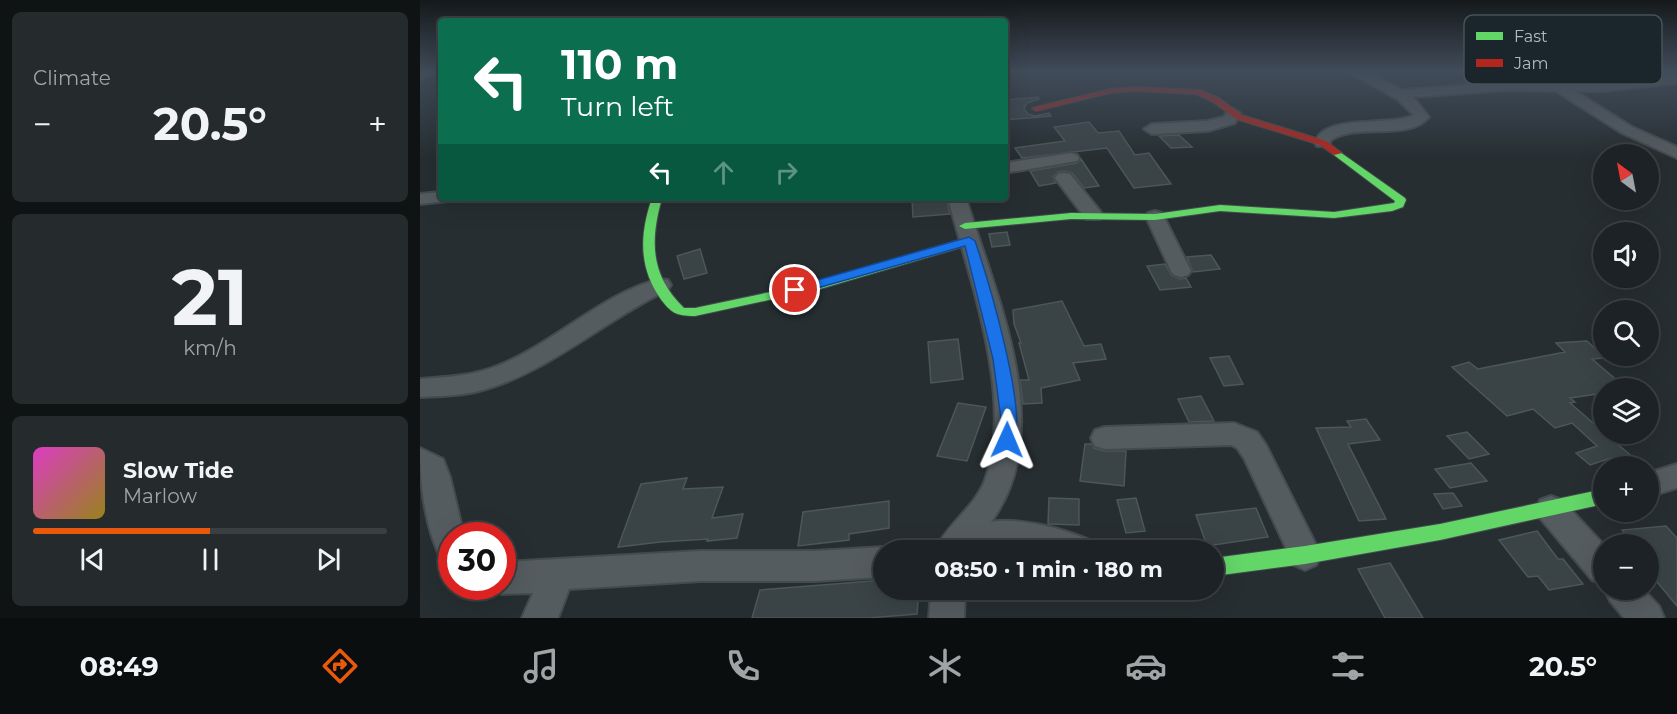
<!DOCTYPE html>
<html lang="en">
<head>
<meta charset="utf-8">
<style>
	body { margin:0; font-family:Montserrat,sans-serif; background:#252a2d; color:#f1f3f6; height:100vh; display:flex; flex-direction:column; font-size:22px; white-space:nowrap }
	* { box-sizing:border-box; margin:0 }
	p { font-size:20px; color:#a0a4a7 }
	.icon { flex:none; width:33px; height:33px; fill:none; stroke:currentColor; stroke-width:2; stroke-linecap:round; stroke-linejoin:round }
	.map { position:relative; flex:1; overflow:hidden }
	.drawer { display:flex; flex-direction:column; gap:12px; padding:12px; background:#0f1314; width:420px }
	.drawer>* { flex:none }
	.guide { position:absolute; left:18px; top:18px; width:570px; height:183px; border-radius:6px; box-shadow:0 6px 24px #0002,0 0 0 2px #3a3f42; background:#0b6e4f; color:#fff; overflow:hidden }
	.needle { width:39px; rotate:328deg }
	.controls { position:absolute; left:1173px; top:144px; display:grid; gap:12px }
	.controls a { display:grid; place-items:center; width:66px; height:66px; border-radius:50%; background:#1c2225; box-shadow:0 6px 24px #0002,0 0 0 2px #3a3f42; font-size:30px }
	.speed { position:absolute; left:18px; top:522px; display:flex; gap:12px; font-size:30px; font-weight:700; text-align:center }
	.speed>* { display:grid; place-content:center; width:78px; height:78px; border-radius:50%; background:#1c2225; box-shadow:0 6px 24px #0002,0 0 0 2px #3a3f42; line-height:1 }
	.speed .limit { border:9px solid #d22; background:#fff; color:#111 }
	.pin { position:absolute; display:grid; place-items:center; width:51px; height:51px; color:#fff; margin:-26px; border:3px solid #fff; border-radius:50%; box-shadow:0 2px 6px #0007 }
	.me { position:absolute; width:66px; margin:-33px; rotate:1deg; stroke-linejoin:round; filter:drop-shadow(0 0 4px #0008) }
	.turn { display:flex; align-items:center; gap:21px; height:126px; padding:0 24px; font-size:27px }
	.turn .icon { width:78px; height:78px; stroke-width:2.5 }
	.turn b { display:block; font-size:42px; line-height:51px }
	.lanes { display:flex; align-items:center; height:57px; padding:0 24px; background:#0003; justify-content:center; gap:30px; direction:ltr }
	.lanes .off { opacity:.35 }
	.big { font-size:45px; font-weight:700; line-height:1.1 }
	.drawer .tile { flex:1; display:flex; flex-direction:column; justify-content:center; gap:9px; min-width:0; padding:0 21px; border-radius:9px; background:#252a2d }
	.drawer .dial { align-items:center; gap:0 }
	.dial b { font-size:78px; line-height:1 }
	.song { display:flex; align-items:center; gap:18px }
	.cover { width:72px; height:72px; border-radius:9px; background:linear-gradient(135deg,hsl(310 70% 55%),hsl(50 70% 35%)) }
	.played { height:6px; border-radius:3px; background:linear-gradient(90deg,#ea580c 50%,#3a3f42 50%) }
	.keys { display:flex; justify-content:space-around; direction:ltr }
	.heat { display:flex; justify-content:space-between; align-items:center; font-size:33px; direction:ltr }
	.trip { position:absolute; left:453px; top:540px; width:351px; height:60px; border-radius:30px; background:#1c2225; box-shadow:0 6px 24px #0002,0 0 0 2px #3a3f42; font-weight:700; line-height:60px; text-align:center }
	.menu { display:flex; height:96px; justify-content:space-around; align-items:center; background:#0b0e0f; color:#a0a4a7 }
	.menu .icon { width:42px; height:42px }
	.menu .current { color:#ea580c }
	.menu b { font-size:27px; color:#f1f3f6 }
	main { display:flex; flex:1; min-height:0 }
	.map>svg:first-child { display:block }
	.building { fill:#3a4346; stroke:#4d5659; stroke-width:1.5 }
	.lines { fill:none; stroke-linecap:round; stroke-linejoin:round }
	.street-casing { stroke:#434b4e; stroke-width:4 }
	.fast-casing { stroke:#434b4e; stroke-width:2 }
	.jam-casing { stroke:#434b4e; stroke-width:2 }
	.street { fill:#555c60; fill-rule:evenodd }
	.fast { fill:#63d668; fill-rule:evenodd }
	.jam { fill:#b3261e; fill-rule:evenodd }
	.route { fill:#1a73e8; stroke:#114b97; stroke-width:1.5 }
	.key { fill:#1a262b; stroke:#465359; stroke-width:1.5 }
	.key-label { font-size:16px; fill:#aebdc3 }
</style>
</head>
<body>
<main>
<section class="drawer">
<div class="tile"><p>Climate</p>
<div class="heat"><a>−</a><b class="big">20.5°</b><a>+</a></div>
</div>
<div class="tile dial"><b>21</b><p>km/h</p></div>
<div class="tile">
<div class="song"><i class="cover"></i><div><b>Slow Tide</b><p>Marlow</p></div></div>
<div class="played"></div>
<div class="keys"><svg class="icon" aria-label="previous" viewBox="0 0 24 24"><path d="M18 5L8 12l10 7zM5 5v14"/></svg><svg class="icon" aria-label="pause" viewBox="0 0 24 24"><path d="M8 5v14M16 5v14"/></svg><svg class="icon" aria-label="next" viewBox="0 0 24 24"><path d="M6 5l10 7-10 7zM19 5v14"/></svg></div>
</div>
</section>
<div class="map">
<svg width="1257" height="618" viewBox="0 0 1257 618">
	<rect width="100%" height="100%" fill="#262e31"/>
	<path class="building" d="M618,97l1,2 -12,4 -3,6 4,5 7,2 14,-3 2,3 -46,4v-20z
		M669,122l9,11 21,-2 16,24 14,-2 22,31 -37,4 -27,-40 -85,10 -7,-10 50,-7 -11,-14z
		M759,135l13,12 -21,1 -12,-12z
		M661,159l18,27 -15,2 -12,-15 -8,-2 -6,1 -5,5 3,6 -17,3 -9,-15 47,-8z
		M510,198h16l4,16 -37,3 -1,-17z
		M587,232l3,13 -18,2 -3,-13z
		M280,249l7,24 -23,6 -7,-23z
		M791,255l9,14 -27,3 -6,-15z
		M745,264l7,12 8,3 6,-1 5,9 -31,3 -13,-24z
		M642,301l22,45 17,-2 5,15 -33,4 7,17 -39,8 1,15 -19,1 -3,-24h9l-10,-37h2l-7,-19 -1,-14z
		M538,339l5,40 -32,4 -3,-41z
		M1167,341l18,17 -13,1 34,29h-22v5l-34,5 5,4 -5,1 73,63h-22l-10,-8 -21,7 -14,-12 21,-7 -25,-23 -17,5 -22,-19 -26,7 -55,-49 17,-5 9,7 87,-17 -9,-9z
		M809,356l14,28 -19,2 -14,-28z
		M781,396l13,25 -25,1 -11,-23z
		M538,403l28,4 -19,54 -30,-5z
		M946,419l14,21 -32,4 38,75 -27,2 -43,-93 35,-1 -4,-6z
		M1047,432l22,22 -20,5 -22,-23z
		M665,444h7l2,4 10,3h22l-2,35 -44,-5z
		M1051,463l16,18 -37,7 -15,-19z
		M267,478l-4,11 40,-2 -11,31 31,-4 -6,24 -30,3 1,-2 -48,3 -42,5 23,-63z
		M1033,493l9,13 -19,3 -9,-15z
		M629,498l30,1v26l-31,-1z
		M716,498l9,33 -19,2 -9,-33z
		M469,501v27l-40,6v6l-51,6 5,-34z
		M836,508l12,29 -61,9 -11,-31z
		M1246,526l11,12v68l-29,-35v-27h-14l-12,-14z
		M1117,531l21,28h5l20,25 -34,6 -11,-14 -10,1 -29,-37z
		M970,563l33,55h-38l-27,-49z
		M464,580v10h35l-2,24 -49,4h-116l8,-28z"/>
	<g class="lines">
		<g class="street-casing">
			<path id="street" d="M0,72h17l-17,7z
				M929,72h18l35,18 107,-8 95,1 73,-8v8l-73,8h-29l57,36 45,20v11l-55,-25 -66,-42 -47,-1 -96,7 16,20c-21,25 -70,5 -98,23l-2,6h-12l-2,-3c7,-30 76,-16 99,-28l-17,-16z
				M813,109l7,4 -5,10 -27,8 -56,3 -8,-5 8,-5 55,-3 17,-4 4,-7z
				M651,153l6,2 2,3 -2,3 -72,12v-10z
				M644,173l6,1 30,37 2,4 -2,4h-14l-31,-41 3,-4z
				M21,192v6h8l-2,3 -27,3v-10z
				M528,198h18c29,96 93,232 25,324 30,-5 72,7 99,18l5,10h-72l-10,-2 -24,2h-54c12,-26 40,-43 50,-70 30,-80 -16,-202 -37,-282z
				M735,211l7,2 29,58 -3,4 -7,2 -7,-2 -3,-4 -25,-54 2,-4z
				M240,279l8,1 3,5 -3,5c-66,31 -121,85 -193,102 -18,4 -37,4 -55,5v-18c27,-2 52,-3 77,-13 57,-22 105,-73 163,-87z
				M814,423l23,9 9,13 55,110 -5,10 -11,5 -11,-5 -50,-107 -7,-10 -6,-3 -126,4 -10,-3 -4,-8 4,-8 10,-3z
				M0,448l23,11 7,18 14,59h-12v27l-11,-4c-16,-33 -21,-75 -21,-111z
				M1257,464v24l-29,9v-24z
				M1131,496l11,4 42,45v39l-12,-4 -52,-62 -4,-9 4,-9z
				M464,547l9,3h-9v27l-69,4h-115l-131,8 -11,29h-36l11,-25 -31,1 -13,-8h13v-24l198,-11h115z
				M511,590h34l-1,28h-35z
				M1185,590h39l15,16 5,12h-40l-14,-17z"/>
		</g>
		<g class="fast-casing">
			<path id="fast" d="M917,150l68,48 1,2 -3,7 -11,4 -58,7 -114,-7 -65,9 -84,-1 -106,10 -6,-3 6,-3 106,-10 84,1 65,-9 114,7 60,-9 1,-2 -61,-46 -2,-2z
				M232,198h10c-12,43 -12,77 22,110h11l118,-25 156,-46 6,4 -2,3 -153,45 -125,27c-19,0 -24,-3 -35,-18 -22,-32 -20,-65 -8,-100z
				M1184,489v15l-164,36 -135,24 -91,12v-18l91,-12 135,-22z"/>
		</g>
		<g class="jam-casing">
			<path id="jam" d="M714,87l66,3 19,8 23,17 84,26 16,12 -8,2 -14,-10 -84,-26 -23,-17 -17,-8 -62,-3 -24,2 -74,18 -4,-3 78,-19z"/>
		</g>
		<use href="#street" class="street"/>
		<use href="#fast" class="fast"/>
		<use href="#jam" class="jam"/>
	</g>
	<linearGradient id="sky" x2="0" y2="1"><stop stop-color="#15191b"/><stop offset="0.45" stop-color="#414c5a"/><stop offset="1" stop-color="#414c5a" stop-opacity="0"/></linearGradient>
	<rect width="1257" height="159" fill="url(#sky)"/>
	<path class="route" d="M549,237l6,4c12,35 54,173 38,203l-6,2 -6,-2 -2,-4 2,-21 -8,-60 -28,-113 -165,47 -5,1 -7,-4 2,-2z"/>
	<rect x="1044" y="15" width="198" height="69" rx="9" class="key"/>
	<rect x="1056" y="32" width="27" height="8" fill="#63d668"/>
	<rect x="1056" y="59" width="27" height="8" fill="#b3261e"/>
	<g class="key-label">
		<text x="1094" y="42">Fast</text>
		<text x="1094" y="69">Jam</text>
	</g>
</svg>
<div class="controls">
<a><svg class="needle" viewBox="-14 -14 28 28"><path d="M0-13l5 13h-10z" fill="#e53935"/><path d="M0 13l5-13h-10z" fill="#a0a4a7"/></svg></a>
<a><svg class="icon" aria-label="sound" viewBox="0 0 24 24"><path d="M4 9h4l5-4v14l-5-4H4zM17 9q2 3 0 6"/></svg></a>
<a><svg class="icon" aria-label="search" viewBox="0 0 24 24"><circle cx="10" cy="10" r="6"/><path d="M15 15l6 6"/></svg></a>
<a><svg class="icon" aria-label="layers" viewBox="0 0 24 24"><path d="M12 4l9 5-9 5-9-5zM3 14l9 5 9-5"/></svg></a>
<a>+</a>
<a>−</a>
</div>
<div class="speed"><div class="limit">30</div></div>
<div class="pin" style="left:375px;top:290px;background:#d93025"><svg class="icon" aria-label="arrive" viewBox="0 0 24 24"><path d="M6 21V4h12l-3 4 3 4H6"/></svg></div>
<svg class="me" style="left:587px;top:440px" viewBox="-20 -20 40 40"><path d="M0-17L14 15 0 8-14 15z" fill="#1a73e8" stroke="#fff" stroke-width="4"/></svg>
<div class="trip">08:50 · 1 min · 180 m</div>
<div class="guide">
<div class="turn"><svg class="icon" aria-label="left" viewBox="0 0 24 24"><path d="M17 20v-9H6M10 6l-5 5 5 5"/></svg><div><b>110 m</b>Turn left</div></div>
<div class="lanes"><svg class="icon" aria-label="left" viewBox="0 0 24 24"><path d="M17 20v-9H6M10 6l-5 5 5 5"/></svg><svg class="icon off" aria-label="ahead" viewBox="0 0 24 24"><path d="M12 20V5M6 11l6-6 6 6"/></svg><svg class="icon off" aria-label="right" viewBox="0 0 24 24"><path d="M7 20v-9h11M14 6l5 5-5 5"/></svg></div>
</div>
</div>
</main>
<nav class="menu">
<b>08:49</b>
<svg class="icon current" aria-label="directions" viewBox="0 0 24 24"><path d="M12 3l9 9-9 9-9-9zM9 14v-3h6M13 9l2 2-2 2"/></svg>
<svg class="icon" aria-label="music" viewBox="0 0 24 24"><path d="M9 18V5l10-2v13"/><circle cx="6" cy="18" r="3"/><circle cx="16" cy="16" r="3"/></svg>
<svg class="icon" aria-label="phone" viewBox="0 0 24 24"><path d="M5 4h4l2 5-3 2q2 4 5 5l2-3 5 2v4C11 20 4 13 5 4z"/></svg>
<svg class="icon" aria-label="climate" viewBox="0 0 24 24"><path d="M12 3v18M4 7l16 10M4 17L20 7"/></svg>
<svg class="icon" aria-label="car" viewBox="0 0 24 24"><path d="M5 17H2v-5l4-1 3-4h7l3 4 3 1v5h-3M9 17h6M6 11h13"/><circle cx="7" cy="17" r="2"/><circle cx="17" cy="17" r="2"/></svg>
<svg class="icon" aria-label="filters" viewBox="0 0 24 24"><path d="M4 7h16M4 17h16"/><circle cx="9" cy="7" r="2"/><circle cx="15" cy="17" r="2"/></svg>
<b>20.5°</b>
</nav>
</body>
</html>
